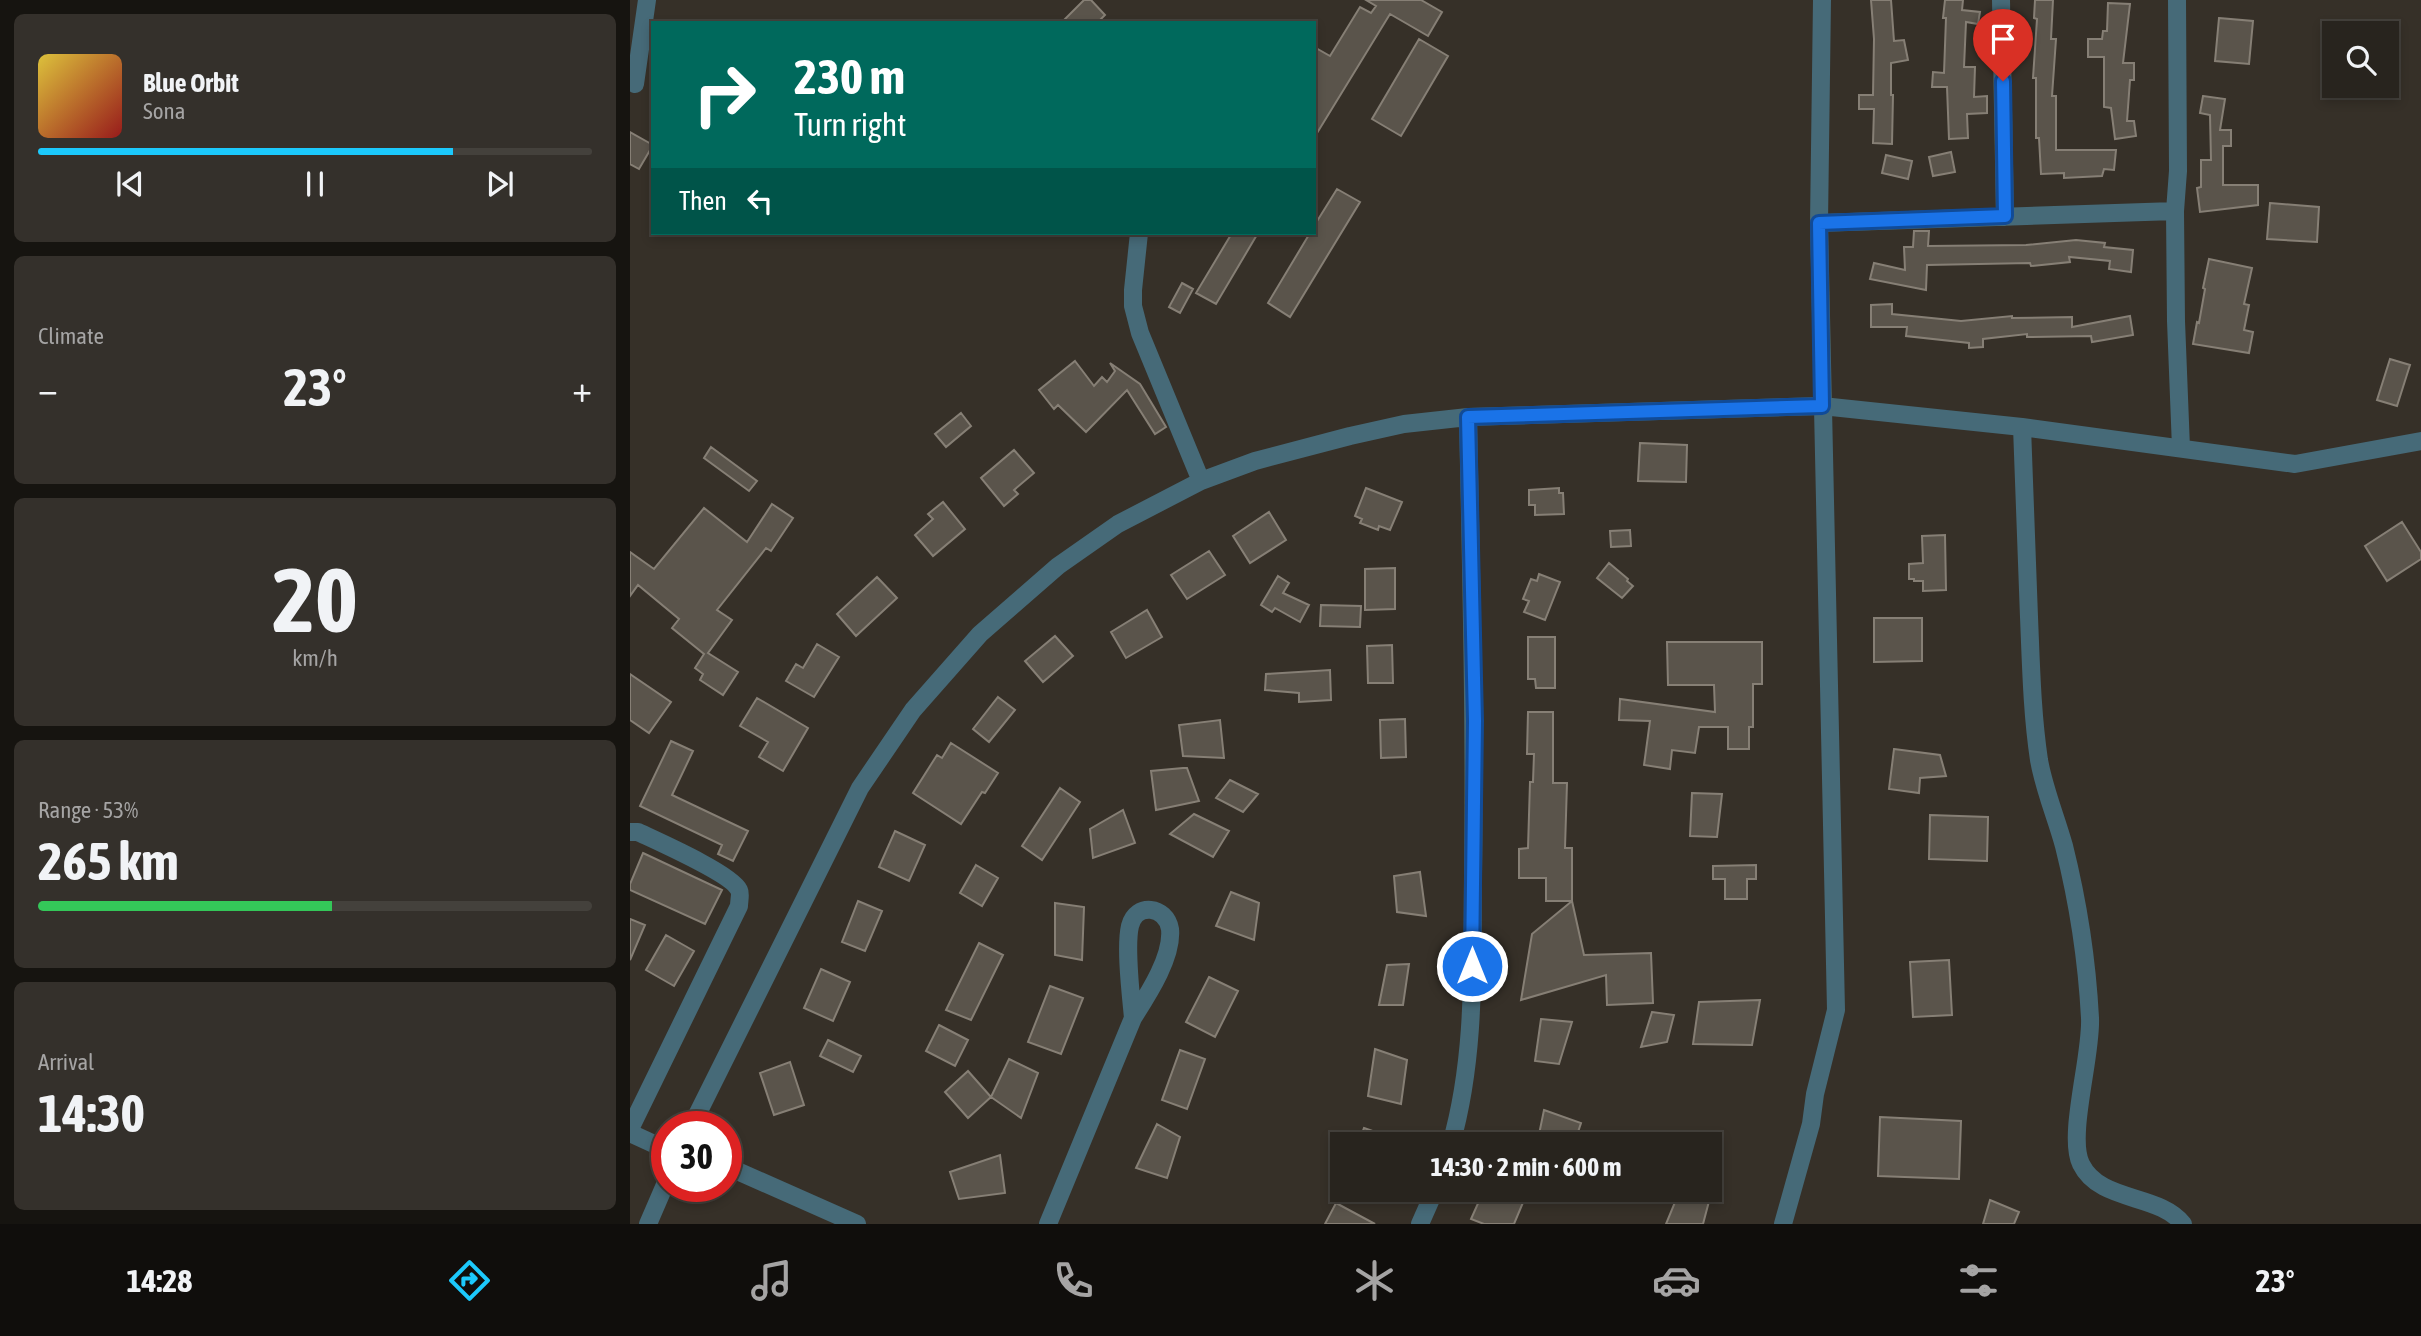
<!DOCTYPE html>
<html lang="en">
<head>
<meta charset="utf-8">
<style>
	body { margin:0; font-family:"Asap Condensed",sans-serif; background:#34302b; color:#f1f3f6; height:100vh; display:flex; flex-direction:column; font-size:26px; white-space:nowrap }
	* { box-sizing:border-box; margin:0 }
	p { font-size:23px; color:#a5a4a4 }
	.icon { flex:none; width:38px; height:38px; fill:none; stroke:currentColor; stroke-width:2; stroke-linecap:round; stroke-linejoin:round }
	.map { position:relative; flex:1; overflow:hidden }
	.side { display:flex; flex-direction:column; gap:14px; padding:14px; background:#161410; width:630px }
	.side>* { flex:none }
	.guide { position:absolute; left:21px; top:21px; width:665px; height:214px; border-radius:0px; box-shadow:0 4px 10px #0003,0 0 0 2px #44413c; background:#00695c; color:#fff; overflow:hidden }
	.fabs { position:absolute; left:1692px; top:21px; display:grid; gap:14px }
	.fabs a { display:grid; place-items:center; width:77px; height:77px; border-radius:0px; background:#28241e; box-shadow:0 4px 10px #0003,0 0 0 2px #44413c; font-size:35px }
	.speed { position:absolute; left:21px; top:1111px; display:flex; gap:14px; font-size:35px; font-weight:700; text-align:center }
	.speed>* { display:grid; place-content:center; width:91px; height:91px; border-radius:50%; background:#28241e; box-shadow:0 4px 10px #0003,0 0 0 2px #44413c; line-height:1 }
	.speed .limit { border:10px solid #d22; background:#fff; color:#111 }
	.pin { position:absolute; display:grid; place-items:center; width:60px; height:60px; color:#fff; margin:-72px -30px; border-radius:50% 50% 50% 0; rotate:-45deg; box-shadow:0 0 7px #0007 }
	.pin .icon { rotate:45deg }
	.me { position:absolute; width:77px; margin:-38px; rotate:0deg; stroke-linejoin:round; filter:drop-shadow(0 0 5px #0008) }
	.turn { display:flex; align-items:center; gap:24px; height:147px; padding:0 28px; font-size:32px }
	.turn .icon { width:91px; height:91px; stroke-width:2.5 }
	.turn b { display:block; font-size:49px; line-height:60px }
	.then { display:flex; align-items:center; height:66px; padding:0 28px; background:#0003; gap:14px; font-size:26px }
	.big { font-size:52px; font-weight:700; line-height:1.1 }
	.side .tile { flex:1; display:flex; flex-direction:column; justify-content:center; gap:10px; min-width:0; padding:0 24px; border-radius:10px; background:#34302b }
	.side .dial { align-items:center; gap:0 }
	.dial b { font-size:91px; line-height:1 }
	.song { display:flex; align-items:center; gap:21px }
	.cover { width:84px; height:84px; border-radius:10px; background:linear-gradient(135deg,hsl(50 70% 55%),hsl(0 70% 35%)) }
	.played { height:7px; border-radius:4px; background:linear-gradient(90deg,#1cc9fc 75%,#44413c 75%) }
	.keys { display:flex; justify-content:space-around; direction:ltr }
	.heat { display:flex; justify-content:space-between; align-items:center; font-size:38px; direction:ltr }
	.charge { height:10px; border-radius:5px; background:linear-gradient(90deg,#34c759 53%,#44413c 0) }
	.trip { position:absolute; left:700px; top:1132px; width:392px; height:70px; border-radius:0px; background:#28241e; box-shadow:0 4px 10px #0003,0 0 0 2px #44413c; font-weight:700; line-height:70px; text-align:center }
	.tabs { display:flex; height:112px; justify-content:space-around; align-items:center; background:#100e0c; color:#a5a4a4 }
	.tabs .icon { width:49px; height:49px }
	.tabs .selected { color:#1cc9fc }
	.tabs b { font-size:32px; color:#f1f3f6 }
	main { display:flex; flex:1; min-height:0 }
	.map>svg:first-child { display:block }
	.building { fill:#5a544b; stroke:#867f75; stroke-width:2 }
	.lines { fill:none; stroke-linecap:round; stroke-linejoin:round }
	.minor { stroke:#466a78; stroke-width:18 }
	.route-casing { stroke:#114b97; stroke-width:18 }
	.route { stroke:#1a73e8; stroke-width:12 }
</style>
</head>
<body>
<main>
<section class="side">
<div class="tile">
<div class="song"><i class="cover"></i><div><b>Blue Orbit</b><p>Sona</p></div></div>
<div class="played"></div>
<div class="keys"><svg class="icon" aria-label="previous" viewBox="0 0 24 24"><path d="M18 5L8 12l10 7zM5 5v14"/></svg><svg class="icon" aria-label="pause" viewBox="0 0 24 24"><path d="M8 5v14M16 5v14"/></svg><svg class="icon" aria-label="next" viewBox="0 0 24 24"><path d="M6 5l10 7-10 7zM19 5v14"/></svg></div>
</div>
<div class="tile"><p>Climate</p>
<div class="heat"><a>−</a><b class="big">23°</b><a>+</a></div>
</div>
<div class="tile dial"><b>20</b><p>km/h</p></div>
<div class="tile"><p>Range · 53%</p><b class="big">265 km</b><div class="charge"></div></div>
<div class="tile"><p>Arrival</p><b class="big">14:30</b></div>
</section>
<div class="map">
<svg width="1791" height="1224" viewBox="0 0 1791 1224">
	<rect width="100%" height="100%" fill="#363028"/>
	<path class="building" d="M454,0h7l14,15 -8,8h-36z
		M736,0h55l21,12 -14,24 -38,-22 -76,124v-91l16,9 30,-49 11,6 5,-7z
		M1241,0h20l3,41 10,-1 4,20 -17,3v32h2l-1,49 -19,-1 1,-34h-15v-14h14l1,-56z
		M1315,0h18l-1,10 18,2 -2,12 -12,-2 -2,45h11l-1,30 13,-1v17l-20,1 1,24 -19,1 -2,-52h-15l1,-15 11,1 2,-55h-3z
		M1405,0h18l-2,39h5l-4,57h4v54h60l-2,20 -10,-1 -2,7 -38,2v-5l-23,1 -2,-36h-3v-60h-3l4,-59 -3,-1z
		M1478,3l22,1 -7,59h11v17h-4l-3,41h7l2,15 -21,3 -4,-31 -7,-1v-50h-16v-18h14l1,-8h4z
		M1589,18l34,3 -4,43 -34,-3z
		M789,39l29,17 -47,80 -29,-17z
		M1573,96l22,3 -5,31h11v16h-8v39h35v20l-58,7 -3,-24 4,-1v-27h10l-1,-45 -10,-2z
		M0,132l23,13 -14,24 -9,-5z
		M1321,152l4,20 -22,4 -4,-19z
		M1256,155l26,6 -4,18 -26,-6z
		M707,189l23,13 -70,115 -22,-14 42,-70h4v-7z
		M1640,203l49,4 -2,35 -50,-3z
		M1284,231h15l-1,15 98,-1 50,-5 29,3 -1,4 29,3 -2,22 -22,-3 1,-8 -41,-4 1,5 -39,4 -1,-3 -103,2 -1,25 -56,-11 4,-16 31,7 -1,-23h9z
		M602,233h26l-42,71 -20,-11z
		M1579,259l43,9 -8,36 5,1 -5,25 9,2 -4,21 -56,-9 4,-22 2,1 6,-34 -2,-1z
		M552,283l11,6 -13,24 -11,-6z
		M1262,304v10l69,7 51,-5v2l60,-1v10l58,-11 3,19 -41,7 -1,-6 -64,1v-3l-44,5v8l-14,1v-5l-63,-7 1,-9h-36v-22z
		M1760,359l20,6 -13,41 -20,-6z
		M445,361l19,25 8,-9 5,5 8,-11 -5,-8 30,21 26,43 -11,7 -28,-44 -41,42 -28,-27 -4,4 -15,-19z
		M331,413l10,13 -25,21 -11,-13z
		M1010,443l47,2 -1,37 -48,-1z
		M81,447l46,34 -8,10 -45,-33z
		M384,450l20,23 -20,17 4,4 -14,12 -23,-28z
		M736,488l36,14 -12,28 -11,-4 -1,4 -18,-7 2,-4 -7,-3z
		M929,488v5h4l1,21 -29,1v-10h-6v-15z
		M313,502l22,27 -32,27 -18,-21 18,-16 -5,-5z
		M142,504l21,14 -22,33 -5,-3 -49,62 15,10 -24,33 30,19 -15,23 -23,-15 3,-6 -8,-6 9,-14 -32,-26 7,-9 -41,-34 -8,11v-44l24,17 50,-61 43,34z
		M639,512l17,28 -36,23 -17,-27z
		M1772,522l19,30v7l-34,22 -22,-35z
		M1000,530l1,16 -20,1 -1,-16z
		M1315,535l1,55 -23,1v-10h-9v-2h-5v-15l14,-1 -1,-27z
		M579,551l16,24 -38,24 -16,-24z
		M979,563l19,16 -1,2 6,5 -11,12 -25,-20z
		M765,568v41l-30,1v-41z
		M909,574l21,8 -15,38 -21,-8 5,-11 -6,-2 8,-20 6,2z
		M648,576l11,7 -6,10 26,12 -9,17 -25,-14 -3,4 -11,-7z
		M247,577l20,21 -41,38 -19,-22z
		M691,605l40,1 -1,21 -40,-1z
		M517,610l15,27 -36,21 -15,-26z
		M1244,618h48v43l-48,1z
		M425,636l18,20 -30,26 -18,-21z
		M898,637h27v51h-19l-1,-9h-7z
		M1037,642h95v42h-9v43h-4v22h-21v-22h-29l-4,26 -23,-3 -2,19 -26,-4 6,-44 -31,-1 1,-21 95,13 -1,-27h-46z
		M187,644l22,13 -25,40 -28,-16 10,-17 7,4z
		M762,645l1,38h-25l-1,-37z
		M700,670l1,30 -32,2v-9l-34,-3 1,-16z
		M0,674l41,28 -22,31 -19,-13z
		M368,697l17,13 -26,32 -16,-13z
		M127,698l51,30 -25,43 -24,-14 9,-15 -28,-16z
		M898,712h25v71h14l-2,65h7v53h-26v-23h-27v-29l9,-1 2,-66h3l1,-28h-7z
		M775,719l1,38 -25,1 -1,-38z
		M590,720l4,38 -41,-2 -4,-31z
		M41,741l22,10 -21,44 76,36 -15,30 -15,-7 4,-9 -82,-39z
		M321,743l47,30 -13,20 -3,-1 -21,32 -48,-31 24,-38 5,3z
		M1264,749l46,6 6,21 -26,2 -1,15 -30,-4z
		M553,768h4l12,33 -43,9 -5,-39z
		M600,780l28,14 -15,18 -27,-14z
		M430,788l20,14 -38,58 -20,-14z
		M1062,793l30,1 -5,43 -27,-1z
		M493,810l12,33 -42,15 -3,-29z
		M564,814l35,17 -16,26 -43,-23z
		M1300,815l58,2 -1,44 -58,-2z
		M265,831l30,14 -16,36 -30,-14z
		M13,853l79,37 -17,34 -75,-34v-6z
		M346,865l22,13 -16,28 -22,-13z
		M1126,865v14h-9v20h-22v-20h-12v-13z
		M790,872l6,44 -29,-4 -3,-36z
		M601,892l28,11 -5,37 -38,-14z
		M228,901l24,10 -17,40 -23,-9z
		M942,901l12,54 67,-2 2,50 -46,2 -1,-30 -85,25 11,-66z
		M425,903l29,4 -2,53 -27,-5z
		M0,919l15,6 -15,35z
		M36,935l28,16 -20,35 -28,-16z
		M349,943l24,12 -32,65 -25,-10z
		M1319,960l3,55 -39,2 -3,-55z
		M779,964l-6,41h-24l8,-40z
		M191,969l29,13 -17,39 -29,-13z
		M579,977l29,14 -23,46 -29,-15z
		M420,986l33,12 -22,56 -33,-12z
		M1130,1000l-8,45 -59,-1 6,-42z
		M1022,1012l22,3 -7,27 -26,5z
		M911,1019l31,3 -13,42 -24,-3z
		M309,1025l29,15 -13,26 -29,-15z
		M198,1040l33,16 -8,16 -33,-16z
		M745,1049l32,11 -6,44 -33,-8z
		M550,1050l25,9 -18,50 -25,-9z
		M379,1059l29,14 -17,45 -30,-21z
		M160,1062l14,43 -30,10 -14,-42z
		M338,1071l23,26 -23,21 -23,-26z
		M914,1110l37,13 -7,21h-37z
		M1250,1117l81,4 -2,58 -81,-3z
		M527,1124l23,13 -13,41 -31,-10z
		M734,1128l40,14v2h-46z
		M370,1155l5,38 -46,6 -9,-27z
		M854,1190h35l8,3 -13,31h-30l-13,-5z
		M1050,1190h32l-9,34h-37z
		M1360,1200l29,12 -5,12h-31z
		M706,1203l39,21h-50z"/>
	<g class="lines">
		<path class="minor" d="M1371,0l4,217
			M1547,0l1,171 -3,40 1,110 5,127
			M5,84l12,-84
			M1189,223l356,-12
			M509,233l-6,57v16l7,27 61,148
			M1392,427c2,64 5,127 7,190 2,48 3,96 10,143 5,29 17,57 25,86 14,56 23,115 26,172 2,37 -23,118 -9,146 19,39 78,29 102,60
			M0,832h8c19,9 94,42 101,58 2,4 0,11 0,16l-109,223
			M61,1127l169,-339 53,-78 67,-76 78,-68 60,-42 83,-43 54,-20 95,-25 54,-12 64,-7 354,-11 200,21 273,37 126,-23
			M0,1133l37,17
			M821,1144c25,-88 21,-178 22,-269 2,-153 -2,-305 -5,-458
			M96,1166l131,58
			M18,1224l19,-44
			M418,1224l85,-206c14,-22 40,-61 37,-89 -4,-23 -34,-27 -40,-3 -5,21 1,70 3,92
			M790,1224l15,-34
			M1153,1224l28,-100 4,-30 21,-84 -17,-787 3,-223"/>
	</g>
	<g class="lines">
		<g class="route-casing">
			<path id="route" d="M842,966l3,-245 -7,-304 354,-11 -3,-183 186,-7 -2,-135"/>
		</g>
		<use href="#route" class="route"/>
	</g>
</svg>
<div class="fabs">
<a><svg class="icon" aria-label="search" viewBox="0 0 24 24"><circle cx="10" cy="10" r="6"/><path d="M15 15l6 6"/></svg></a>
</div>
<div class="speed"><div class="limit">30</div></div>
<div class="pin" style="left:1373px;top:81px;background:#d93025"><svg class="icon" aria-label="arrive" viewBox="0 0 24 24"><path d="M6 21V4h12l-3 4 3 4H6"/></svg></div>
<svg class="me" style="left:842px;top:966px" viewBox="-20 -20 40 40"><circle r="17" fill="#1a73e8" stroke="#fff" stroke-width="3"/><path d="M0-11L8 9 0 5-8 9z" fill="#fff"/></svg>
<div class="trip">14:30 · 2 min · 600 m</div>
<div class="guide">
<div class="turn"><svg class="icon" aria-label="right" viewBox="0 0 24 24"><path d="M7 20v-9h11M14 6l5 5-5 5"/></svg><div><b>230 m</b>Turn right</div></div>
<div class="then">Then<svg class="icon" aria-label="left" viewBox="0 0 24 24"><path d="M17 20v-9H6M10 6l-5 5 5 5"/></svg></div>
</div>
</div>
</main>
<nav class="tabs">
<b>14:28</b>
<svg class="icon selected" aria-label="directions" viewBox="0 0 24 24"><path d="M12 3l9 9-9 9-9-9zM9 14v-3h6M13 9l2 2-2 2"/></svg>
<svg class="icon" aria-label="music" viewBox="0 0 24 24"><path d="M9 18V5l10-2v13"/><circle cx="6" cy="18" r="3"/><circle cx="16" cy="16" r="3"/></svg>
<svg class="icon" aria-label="phone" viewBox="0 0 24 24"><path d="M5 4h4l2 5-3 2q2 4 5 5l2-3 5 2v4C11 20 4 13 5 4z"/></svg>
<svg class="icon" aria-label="climate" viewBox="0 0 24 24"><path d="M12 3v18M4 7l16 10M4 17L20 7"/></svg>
<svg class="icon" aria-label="car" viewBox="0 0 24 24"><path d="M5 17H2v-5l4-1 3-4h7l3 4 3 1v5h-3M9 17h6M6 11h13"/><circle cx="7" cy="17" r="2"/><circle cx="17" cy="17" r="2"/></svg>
<svg class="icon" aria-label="filters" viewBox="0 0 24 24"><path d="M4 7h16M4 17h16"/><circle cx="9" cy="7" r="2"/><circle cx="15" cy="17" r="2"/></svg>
<b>23°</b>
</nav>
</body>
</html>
